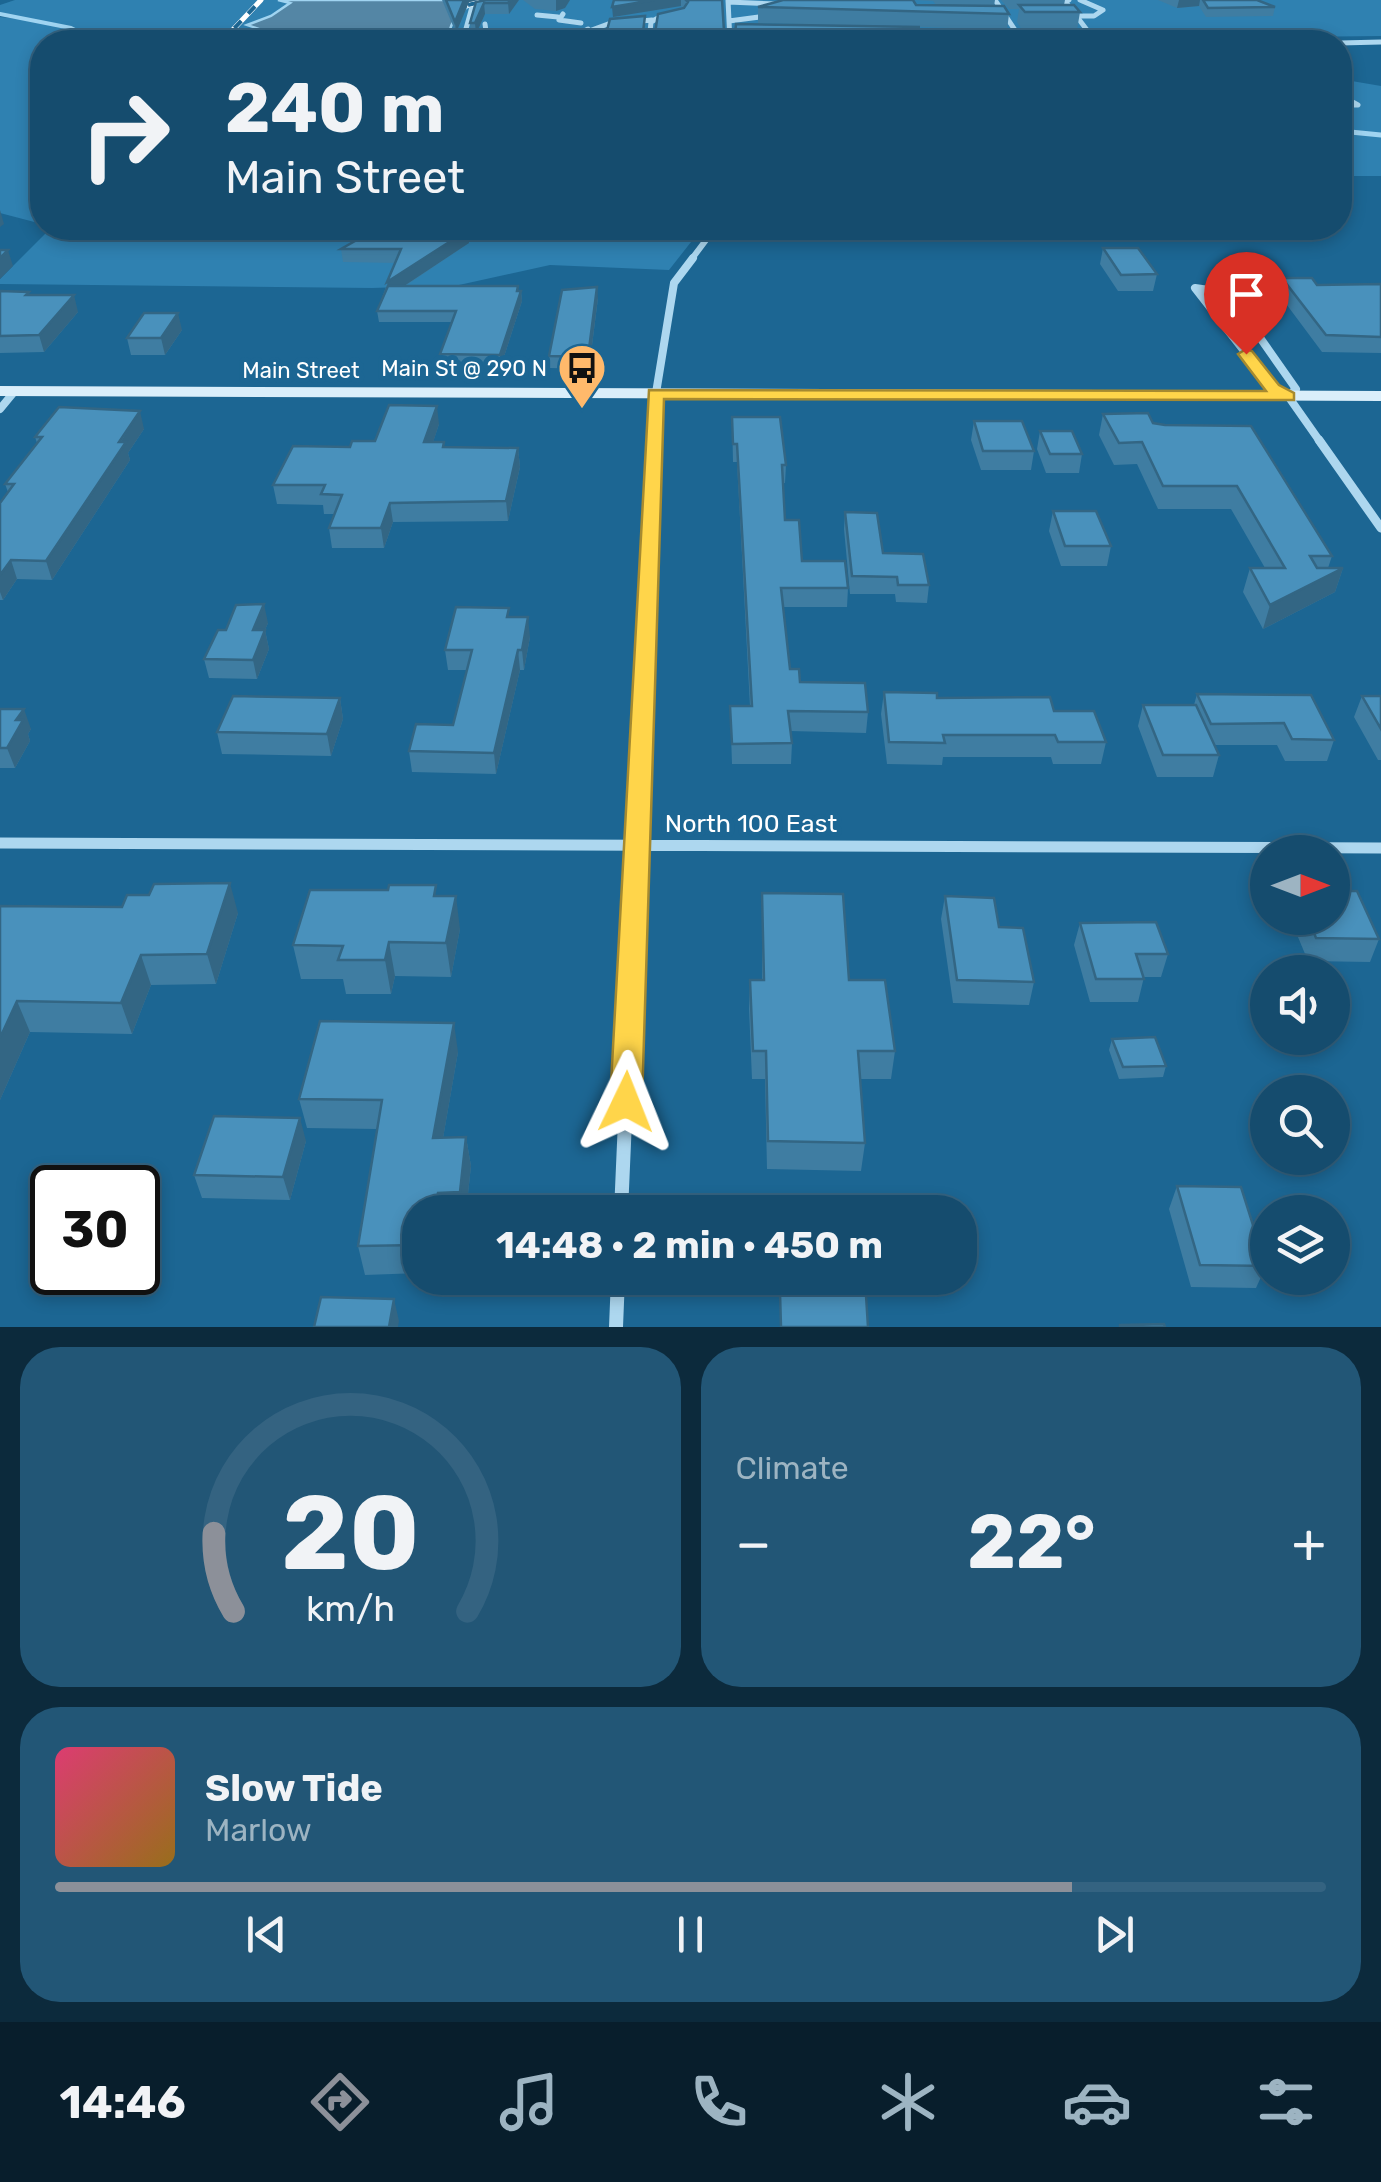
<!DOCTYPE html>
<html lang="en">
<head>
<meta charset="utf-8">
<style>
	body { margin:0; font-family:Rubik,sans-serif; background:#225676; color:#f1f3f6; height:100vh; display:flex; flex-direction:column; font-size:38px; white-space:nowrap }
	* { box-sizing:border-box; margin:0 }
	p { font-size:32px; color:#9db4c2 }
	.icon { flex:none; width:55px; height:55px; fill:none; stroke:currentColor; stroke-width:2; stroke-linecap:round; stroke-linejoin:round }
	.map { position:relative; height:1327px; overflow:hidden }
	.panel { display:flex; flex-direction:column; gap:20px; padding:20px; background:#0c2a3c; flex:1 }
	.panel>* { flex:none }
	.top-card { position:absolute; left:30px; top:30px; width:1322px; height:210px; border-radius:40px; box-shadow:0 5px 15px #0003,0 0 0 2px #346381; background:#154c6e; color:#f1f3f6; overflow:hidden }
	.needle { width:65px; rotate:90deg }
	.controls { position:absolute; left:1250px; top:835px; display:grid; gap:20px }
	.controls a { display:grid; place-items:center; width:100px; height:100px; border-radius:50%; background:#154c6e; box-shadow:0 5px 15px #0003,0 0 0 2px #346381; font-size:50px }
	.speed { position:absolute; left:30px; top:1165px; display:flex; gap:20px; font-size:50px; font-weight:700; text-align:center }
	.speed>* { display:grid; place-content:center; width:130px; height:130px; border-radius:50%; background:#154c6e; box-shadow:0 5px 15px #0003,0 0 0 2px #346381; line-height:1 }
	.speed .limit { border:5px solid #111; border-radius:15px; background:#fff; color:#111 }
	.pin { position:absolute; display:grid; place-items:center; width:85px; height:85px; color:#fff; margin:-102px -42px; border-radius:50% 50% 50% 0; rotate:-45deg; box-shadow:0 0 10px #0007 }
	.pin .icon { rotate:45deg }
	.me { position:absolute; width:110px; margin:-55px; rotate:2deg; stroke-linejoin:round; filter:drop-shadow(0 0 8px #0008) }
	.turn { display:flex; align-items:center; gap:35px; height:210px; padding:0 30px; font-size:45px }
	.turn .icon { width:130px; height:130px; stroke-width:2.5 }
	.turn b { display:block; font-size:70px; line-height:85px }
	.big { font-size:75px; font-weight:700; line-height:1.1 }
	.panel .widget { flex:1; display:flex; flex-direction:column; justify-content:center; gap:15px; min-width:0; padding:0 35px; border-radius:40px; background:#225676 }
	.panel .dial { align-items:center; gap:0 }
	.dial svg { height:260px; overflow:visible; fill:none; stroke:#346381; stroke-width:7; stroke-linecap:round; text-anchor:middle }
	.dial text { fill:#f1f3f6; stroke:none }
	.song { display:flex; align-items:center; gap:30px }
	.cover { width:120px; height:120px; border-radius:15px; background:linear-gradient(135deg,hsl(340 70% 55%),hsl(40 70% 35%)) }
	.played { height:10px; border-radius:5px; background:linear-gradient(90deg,#8c9099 80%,#346381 80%) }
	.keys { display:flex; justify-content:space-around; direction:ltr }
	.heat { display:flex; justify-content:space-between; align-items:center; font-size:55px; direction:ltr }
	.panel .tiles { flex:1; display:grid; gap:20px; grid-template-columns:1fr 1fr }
	.widget:last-child { grid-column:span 2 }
	.trip { position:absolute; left:402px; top:1195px; width:575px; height:100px; border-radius:40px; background:#154c6e; box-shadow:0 5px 15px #0003,0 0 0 2px #346381; font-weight:700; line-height:100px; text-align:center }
	.tab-bar { display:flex; height:160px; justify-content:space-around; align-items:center; background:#081e2c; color:#9db4c2 }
	.tab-bar .icon { width:70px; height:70px }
	.tab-bar .on { color:#8c9099 }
	.tab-bar b { font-size:45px; color:#f1f3f6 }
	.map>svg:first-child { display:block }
	.green { fill:#2f81b1 }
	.water { fill:#5486a5; stroke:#a0d4f1; stroke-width:2.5 }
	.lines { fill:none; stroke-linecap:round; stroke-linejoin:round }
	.stream-far1 { stroke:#a0d4f1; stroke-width:4 }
	.stream { stroke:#a0d4f1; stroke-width:5 }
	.street-far5 { stroke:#add7ef; stroke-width:5 }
	.street-far4 { stroke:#add7ef; stroke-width:6 }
	.street-far3 { stroke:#add7ef; stroke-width:8 }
	.street-far2 { stroke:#add7ef; stroke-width:9 }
	.street-far1 { stroke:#add7ef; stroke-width:11 }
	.street { stroke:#add7ef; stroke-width:14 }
	.secondary { fill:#daeefa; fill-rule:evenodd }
	.rail-casing { stroke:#fff; stroke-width:5 }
	.rail { stroke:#1c6693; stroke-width:4; stroke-dasharray:10; stroke-linecap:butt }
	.wall { fill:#3f7da2; fill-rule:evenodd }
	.shaded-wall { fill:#336684 }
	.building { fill:#4991bc; stroke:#336684; stroke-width:2.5 }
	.route { fill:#ffd54a; stroke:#a68a30; stroke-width:2.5 }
	.labels { text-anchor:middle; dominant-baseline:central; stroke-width:10; stroke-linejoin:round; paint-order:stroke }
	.far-poi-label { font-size:22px; fill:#fff; stroke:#1c6693; text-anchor:end }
	.far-street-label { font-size:22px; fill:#fff; stroke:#1c6693 }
	.street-label { font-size:25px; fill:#fff; stroke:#1c6693 }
</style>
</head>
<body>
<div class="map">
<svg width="1381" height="1327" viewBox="0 0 1381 1327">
	<rect width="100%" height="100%" fill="#1c6693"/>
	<path class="green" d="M15,0h1366v36l-245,3 -2,3h-1092v182l-42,-11v-196l38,4 -38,-8v-8z
		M1340,79l41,7v90h-41z
		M51,228h651l-33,42 -119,-5 -91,20 -87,3 -372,-4v-5z"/>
	<path class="water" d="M278,0h208c-21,5 -32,15 -37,32l-39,10 -130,-1 -29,-4 11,-7 -15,-5 24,-9 19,-13z"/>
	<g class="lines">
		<path class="stream-far1" d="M0,14l71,14 18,9 -3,5"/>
		<path class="stream" d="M1340,131l41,4"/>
		<path class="street-far5" d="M728,0l2,42
			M995,0l24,36h7
			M1069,0l-4,1 25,33 -7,2
			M728,2l48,2
			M563,14l-4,6 22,3
			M537,15l21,2
			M1068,16h26l9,-6 -23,-10
			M729,21l38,-5
			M485,24l1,7 40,3 21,8
			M589,31l19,-7 44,-4
			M925,36h53
			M541,40l32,-3 15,-8
			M451,42l13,-6 8,-29 38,-7
			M649,42l2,-20 7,-4
			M1340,43l41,-1
			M1340,95l18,10h-18"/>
		<path class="street-far4" d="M691,260l24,-32"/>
		<path class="street-far3" d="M1195,288l35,5 14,9 12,30 40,57 -8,7 -15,-8z
			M1288,396l33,47
			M0,409l14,-17
			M654,443l2,-50 18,-110 19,-25"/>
		<path class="street-far2" d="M1319,440l62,88
			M644,673l10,-233"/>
		<path class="street-far1" d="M0,843l1381,5
			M632,963l12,-293"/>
		<path class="street" d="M621,1212l11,-252
			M616,1327l2,-49"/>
		<path class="secondary" d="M0,386l1381,5v10l-1381,-5z"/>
		<g class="rail-casing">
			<path id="rail" d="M468,5l20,-5
				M234,42l-7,-6 34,-36
				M417,42l35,-9"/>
		</g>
		<use href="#rail" class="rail"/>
	</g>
	<path class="wall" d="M442,0h36l-9,2 -13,31z
		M486,0h33l-10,14h-24l-9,20h-5l-1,-11z
		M523,0h47l-5,8 -9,3 -21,-2z
		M614,0h108l2,31 4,6 181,-10 -151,-4v-16l25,-7h212l-1,6 15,8 -2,16 -87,-3 -1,11h-9v4h-306l40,-9 6,4 33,-29 -2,-2 -68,11zM913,0l20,1 4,5 -21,-1z
		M1001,0h64l-1,5 16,7 -3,18h-55l-5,-8 2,-13h-10z
		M1158,0h99l18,7 -2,9 -67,1 -7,-11 -22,2z
		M469,243l-64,43 116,5 1,10 -21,65 -60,-1 -1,-11 12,-32h-73l-2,-11 18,-48 -52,-1 -2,-13z
		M1103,248l54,26 -4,17h-35l-18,-27z
		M1282,278l35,7 64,-1v69l-59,-1 -44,-59z
		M0,291l30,4 48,17 -34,40 -44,1z
		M598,298l-9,71 -39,-1 -1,-12z
		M182,330l-17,25h-34l-4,-17z
		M1103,414l50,9 179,133 -4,12h15l-8,24 -72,37 -20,-37 7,-24h15l-34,-59h-73l-21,-45 -23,1 -15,-30z
		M732,417l54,48 -1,18h-2l2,37 17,41 46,27 -1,19h-64l7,62 10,13 68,30 -2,21 -76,-2 2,12 -1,21h-59l-2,-58h20l-13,-244h-4z
		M974,421l60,30 -3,19h-50l-10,-30z
		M439,424l-6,18 12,5 73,1 2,19 -12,54 -115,1 -9,26h-52l-3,-20 5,-14h-10l-1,-9 -46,-1 -4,-19 102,-44z
		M144,429l-16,24 2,7 -78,120 -35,-1 -14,21h-3v-97l8,-11 -3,-8 32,-41 -2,-6z
		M1040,431l42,23 -3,19h-33l-9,-24z
		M1053,511l58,35 -4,20h-46l-12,-35z
		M845,512l38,41 46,32 -2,18 -31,-1 -1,-8h-45l-6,-65z
		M510,617l20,20 -6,33h-4l-24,104 -84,-2 -3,-21 44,-26 14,-55h-19l-3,-20z
		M268,623l-3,7 4,19 -12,30 -48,-1 -5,-19 22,-29z
		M884,692l170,19 52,31 -5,22h-48l-2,-7h-108l-1,8 -55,-1 -6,-50z
		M1197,694l137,46 -7,21h-42l-8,-16h-63l5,10 -6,22h-56l-19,-51 5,-21h51z
		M1362,696h19v64h-3l-24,-43z
		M340,698l3,21 -12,37 -109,-2 -5,-22z
		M0,709l31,20 -3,5 2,7 -15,27h-15z
		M762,893l87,87 46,71 -4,28h-31l5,64 -4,28 -94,-2 -2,-90h-13l-3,-71 1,-28h12z
		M438,896l22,33 -9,48 -56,-1 -4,18h-45l-3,-15h-42l-8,-34z
		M945,896l54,31 35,55 -5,23 -76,-2 -12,-84z
		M0,906l238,7 -22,71 -65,1 -19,49 -102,-2 -30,68z
		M1290,918h42l47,21 -9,23 -62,-1z
		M1080,923l88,31 -7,23h-17l-6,25h-48l-16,-57z
		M1112,1039l54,27 -3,11 -44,2 -10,-29z
		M458,1052l-15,86 23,-1 5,29 -5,46h-46v61l-55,2 -7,-29 19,-117 -70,-1 -8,-29z
		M306,1141l-16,59 -88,-2 -8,-23z
		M1177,1186l89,80 -10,22 -65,-1 -22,-78z"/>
	<path class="shaded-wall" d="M464,0h14l-9,2 -13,31 -1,-11z
		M511,0h8l-10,14 -1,-11z
		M556,0h14l-5,8 -9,3z
		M654,0h27v6l-68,11 -1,-10z
		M1179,0h21l-1,6 -22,2z
		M484,3l1,11 -9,20 -1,-11z
		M0,210l4,14 -4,3z
		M468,230l1,13 -80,53 -2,-14z
		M8,250l5,16 -13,13v-21z
		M518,286l1,10 2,-5 1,10 -21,65 -1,-11z
		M597,287l1,11 -9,71 -1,-12z
		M74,295l4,17 -34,40 -5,-17z
		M178,313l4,17 -17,25 -4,-17z
		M437,406l2,18 -12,37 -3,-19z
		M140,411l4,18 -16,24 2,7 -78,120 -6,-19z
		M518,448l2,19 -12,54 -2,-20z
		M390,503l3,19 -9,26 -3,-20z
		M11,560l6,19 -14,21 -3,-8v-17z
		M1343,568l-8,24 -72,37 7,-24z
		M264,604l4,19 -11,26 -4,-19z
		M528,617l2,20 -6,33 -2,-20z
		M265,630l4,19 -12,30 -4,-19z
		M518,650l2,20 -24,104 -2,-21z
		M340,698l3,21 -12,37 -4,-22z
		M24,709l7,20 -3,5 2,7 -15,27 -8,-20 9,-28z
		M230,883l8,30 -22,71 -9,-30z
		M456,896l4,33 -9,48 -5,-34z
		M389,942l6,34 -4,18 -6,-34z
		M141,955l10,30 -19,49 -11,-31z
		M17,1001l13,31 -30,68v-62z
		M454,1023l4,29 -20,115 -5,-29z
		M300,1118l6,23 -16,59 -7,-23z
		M466,1137l5,29 -5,46h-2l-4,-20z
		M438,1193l3,19h-6z
		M394,1299l5,22 -1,6h-9z"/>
	<path class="building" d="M446,0h18l-9,22z
		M486,0h25l-3,3h-24l-9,20h-5l6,-21z
		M614,0h40l-42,7z
		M686,0h36l2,31 4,6 7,-2 1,-11 184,3h-12l3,6h-14l7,9h-300l6,-23 35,-3 -2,16 7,5 5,-4 3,-19 26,-6 4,-6z
		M783,0h130l3,5 88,1 5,8 -251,-7z
		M1203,0h54l18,7 -67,1z
		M1019,5h55l6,7h-55z
		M1092,31l9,11h-129l-4,-9z
		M134,38h98l5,4h-108z
		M284,38h131l-3,4h-132z
		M378,228h78l12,2 -81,52 14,-33h-60z
		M1103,248h35l19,26 -36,1z
		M0,250h8l-8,8z
		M1282,278h30l5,7 64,-1v53l-55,-2z
		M388,286h130l-1,5h4l-21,64 -60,-1 16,-43h-79z
		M597,287l-9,70 -39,-1 13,-66z
		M0,291l29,1 -3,3h48l-35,40 -39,1z
		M144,313h34l-17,25h-34z
		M389,405l48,1 -13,36h20l-1,5 75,1 -12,53 -116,2 -9,25h-52l13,-33 -21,-1 4,-9h-52l20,-39 57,1 2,-6h23z
		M59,407l81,4 -21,31h7l-80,119 -35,-1 -11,15v-72l14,-19h-9l37,-47h-7z
		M1148,413l5,10 12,2 86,1 81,130h-22l7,12h26l-73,37 -20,-37h35l-48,-82h-74l-21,-44 -23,1 -16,-29z
		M732,417h48l6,48h-4l3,55h14l3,41h43l3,27h-67l9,81h9l1,13 65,1 3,29 -80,-1 4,32 -60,1 -2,-38h22l-15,-262h-4z
		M974,421h48l12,30h-51z
		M1040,431h32l10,23h-32z
		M1053,511h43l15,35h-46z
		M845,512l32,1 6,40 40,1 6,31h-31l-1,-8 -45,-1z
		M264,604l-11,26h12l-12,30 -49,-1 14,-29h8l10,-25z
		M456,607l53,1 -2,9h21l-6,33h-4l-24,103 -85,-2 7,-27 37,1 19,-75h-27z
		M884,692l53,1v5l113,-1 4,14h40l12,31h-48l-3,-7h-112l2,8 -56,-1z
		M1197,694l114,1 23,45 -42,-1 -8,-16 -73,1z
		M233,696l107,2 -13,36 -110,-2z
		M1362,696h19v33z
		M1143,705h53l23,50h-56z
		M0,709h24l-8,11h7l-16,28h-7z
		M230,883l-23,71 -66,1 -20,48 -104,-2 -17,37v-132l122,1 5,-12h22l5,-11z
		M389,885h47l-2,11h22l-10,47 -57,-1 -4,18h-47l5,-14 -50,-1 17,-55h78z
		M1332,891h25l22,48 -63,-1 -8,-20h24z
		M762,893l81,1 6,86h36l10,71h-37l7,92 -97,-2 -2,-90h-13l-3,-71h14z
		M945,896l49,2 5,29 24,1 11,54 -77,-2z
		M1156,922l12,32h-32l8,25h-48l-16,-56z
		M320,1021l134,2 -21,115 33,-1 -6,55 -22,1 -3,19h-15v33l-62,1 24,-146 -83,-1z
		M1155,1037l11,29 -43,1 -11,-28z
		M214,1116l86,2 -17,59 -89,-2z
		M1177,1186l64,1 25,79 -66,-1z
		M780,1293l86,2 2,32h-87z
		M321,1297l73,2 -5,28h-75z
		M1164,1324l1,3h-45v-2z"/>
	<path class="route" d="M1246,349l6,2 27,34 15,8v7l-630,-1 -22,703 -5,9 -11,4 -11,-4 -5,-9 39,-712 617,1 -28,-37z"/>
	<defs>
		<g id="bus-pin" transform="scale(2.5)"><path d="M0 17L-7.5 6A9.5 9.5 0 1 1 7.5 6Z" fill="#ffb96b" stroke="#1c6693"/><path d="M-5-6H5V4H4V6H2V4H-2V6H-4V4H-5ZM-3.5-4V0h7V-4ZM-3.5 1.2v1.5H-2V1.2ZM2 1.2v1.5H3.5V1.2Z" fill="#111"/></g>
	</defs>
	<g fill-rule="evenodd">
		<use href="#bus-pin" x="582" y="368"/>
	</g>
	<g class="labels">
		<g class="far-poi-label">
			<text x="547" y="368">Main St @ 290 N</text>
		</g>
		<g class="far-street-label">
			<text x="301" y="370">Main Street</text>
		</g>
		<g class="street-label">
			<text x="751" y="823">North 100 East</text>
		</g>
	</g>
</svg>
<div class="controls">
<a><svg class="needle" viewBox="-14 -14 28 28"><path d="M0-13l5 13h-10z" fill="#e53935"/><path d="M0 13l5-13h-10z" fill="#9db4c2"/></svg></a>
<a><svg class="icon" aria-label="sound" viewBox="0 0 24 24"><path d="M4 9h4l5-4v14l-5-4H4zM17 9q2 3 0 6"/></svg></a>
<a><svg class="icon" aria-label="search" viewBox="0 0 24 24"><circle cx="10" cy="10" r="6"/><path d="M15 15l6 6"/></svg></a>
<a><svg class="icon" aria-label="layers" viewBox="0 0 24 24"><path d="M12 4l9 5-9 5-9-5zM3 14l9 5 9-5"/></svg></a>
</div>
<div class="speed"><div class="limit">30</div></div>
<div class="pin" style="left:1246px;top:354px;background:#d93025"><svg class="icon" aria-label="arrive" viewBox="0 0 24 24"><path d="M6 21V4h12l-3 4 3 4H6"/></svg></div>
<svg class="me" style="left:626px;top:1102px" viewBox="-20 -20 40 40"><path d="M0-17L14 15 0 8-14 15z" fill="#ffd54a" stroke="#fff" stroke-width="4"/></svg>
<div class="trip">14:48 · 2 min · 450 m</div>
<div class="top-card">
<div class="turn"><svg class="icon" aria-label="right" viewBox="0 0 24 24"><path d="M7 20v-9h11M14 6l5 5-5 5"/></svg><div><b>240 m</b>Main Street</div></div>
</div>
</div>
<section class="panel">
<div class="tiles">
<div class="widget dial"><svg viewBox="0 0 100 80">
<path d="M14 69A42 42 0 1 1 86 69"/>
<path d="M14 69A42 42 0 0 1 8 45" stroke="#8c9099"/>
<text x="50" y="56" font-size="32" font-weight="700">20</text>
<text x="50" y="72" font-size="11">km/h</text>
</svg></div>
<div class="widget"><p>Climate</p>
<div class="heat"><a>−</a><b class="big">22°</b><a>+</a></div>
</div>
<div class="widget">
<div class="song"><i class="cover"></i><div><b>Slow Tide</b><p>Marlow</p></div></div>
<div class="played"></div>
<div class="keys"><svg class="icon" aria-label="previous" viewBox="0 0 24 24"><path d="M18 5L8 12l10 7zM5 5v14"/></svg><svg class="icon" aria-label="pause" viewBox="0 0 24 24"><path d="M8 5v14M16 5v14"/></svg><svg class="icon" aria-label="next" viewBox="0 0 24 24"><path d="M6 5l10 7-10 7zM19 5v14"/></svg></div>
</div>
</div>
</section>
<nav class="tab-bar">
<b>14:46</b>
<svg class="icon on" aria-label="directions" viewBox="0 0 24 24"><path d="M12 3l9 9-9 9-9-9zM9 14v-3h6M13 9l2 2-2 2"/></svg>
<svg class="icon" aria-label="music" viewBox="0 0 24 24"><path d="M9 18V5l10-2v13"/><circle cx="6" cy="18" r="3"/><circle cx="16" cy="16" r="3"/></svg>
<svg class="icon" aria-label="phone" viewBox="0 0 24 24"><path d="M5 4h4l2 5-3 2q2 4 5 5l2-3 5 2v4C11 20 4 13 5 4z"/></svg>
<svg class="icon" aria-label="climate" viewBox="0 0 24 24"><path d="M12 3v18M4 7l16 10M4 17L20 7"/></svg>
<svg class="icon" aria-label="car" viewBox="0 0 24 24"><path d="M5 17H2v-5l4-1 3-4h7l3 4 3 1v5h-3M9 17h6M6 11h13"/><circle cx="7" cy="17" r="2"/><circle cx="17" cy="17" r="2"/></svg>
<svg class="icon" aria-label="filters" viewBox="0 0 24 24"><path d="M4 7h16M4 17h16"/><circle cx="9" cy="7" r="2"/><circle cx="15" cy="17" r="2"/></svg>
</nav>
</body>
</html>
